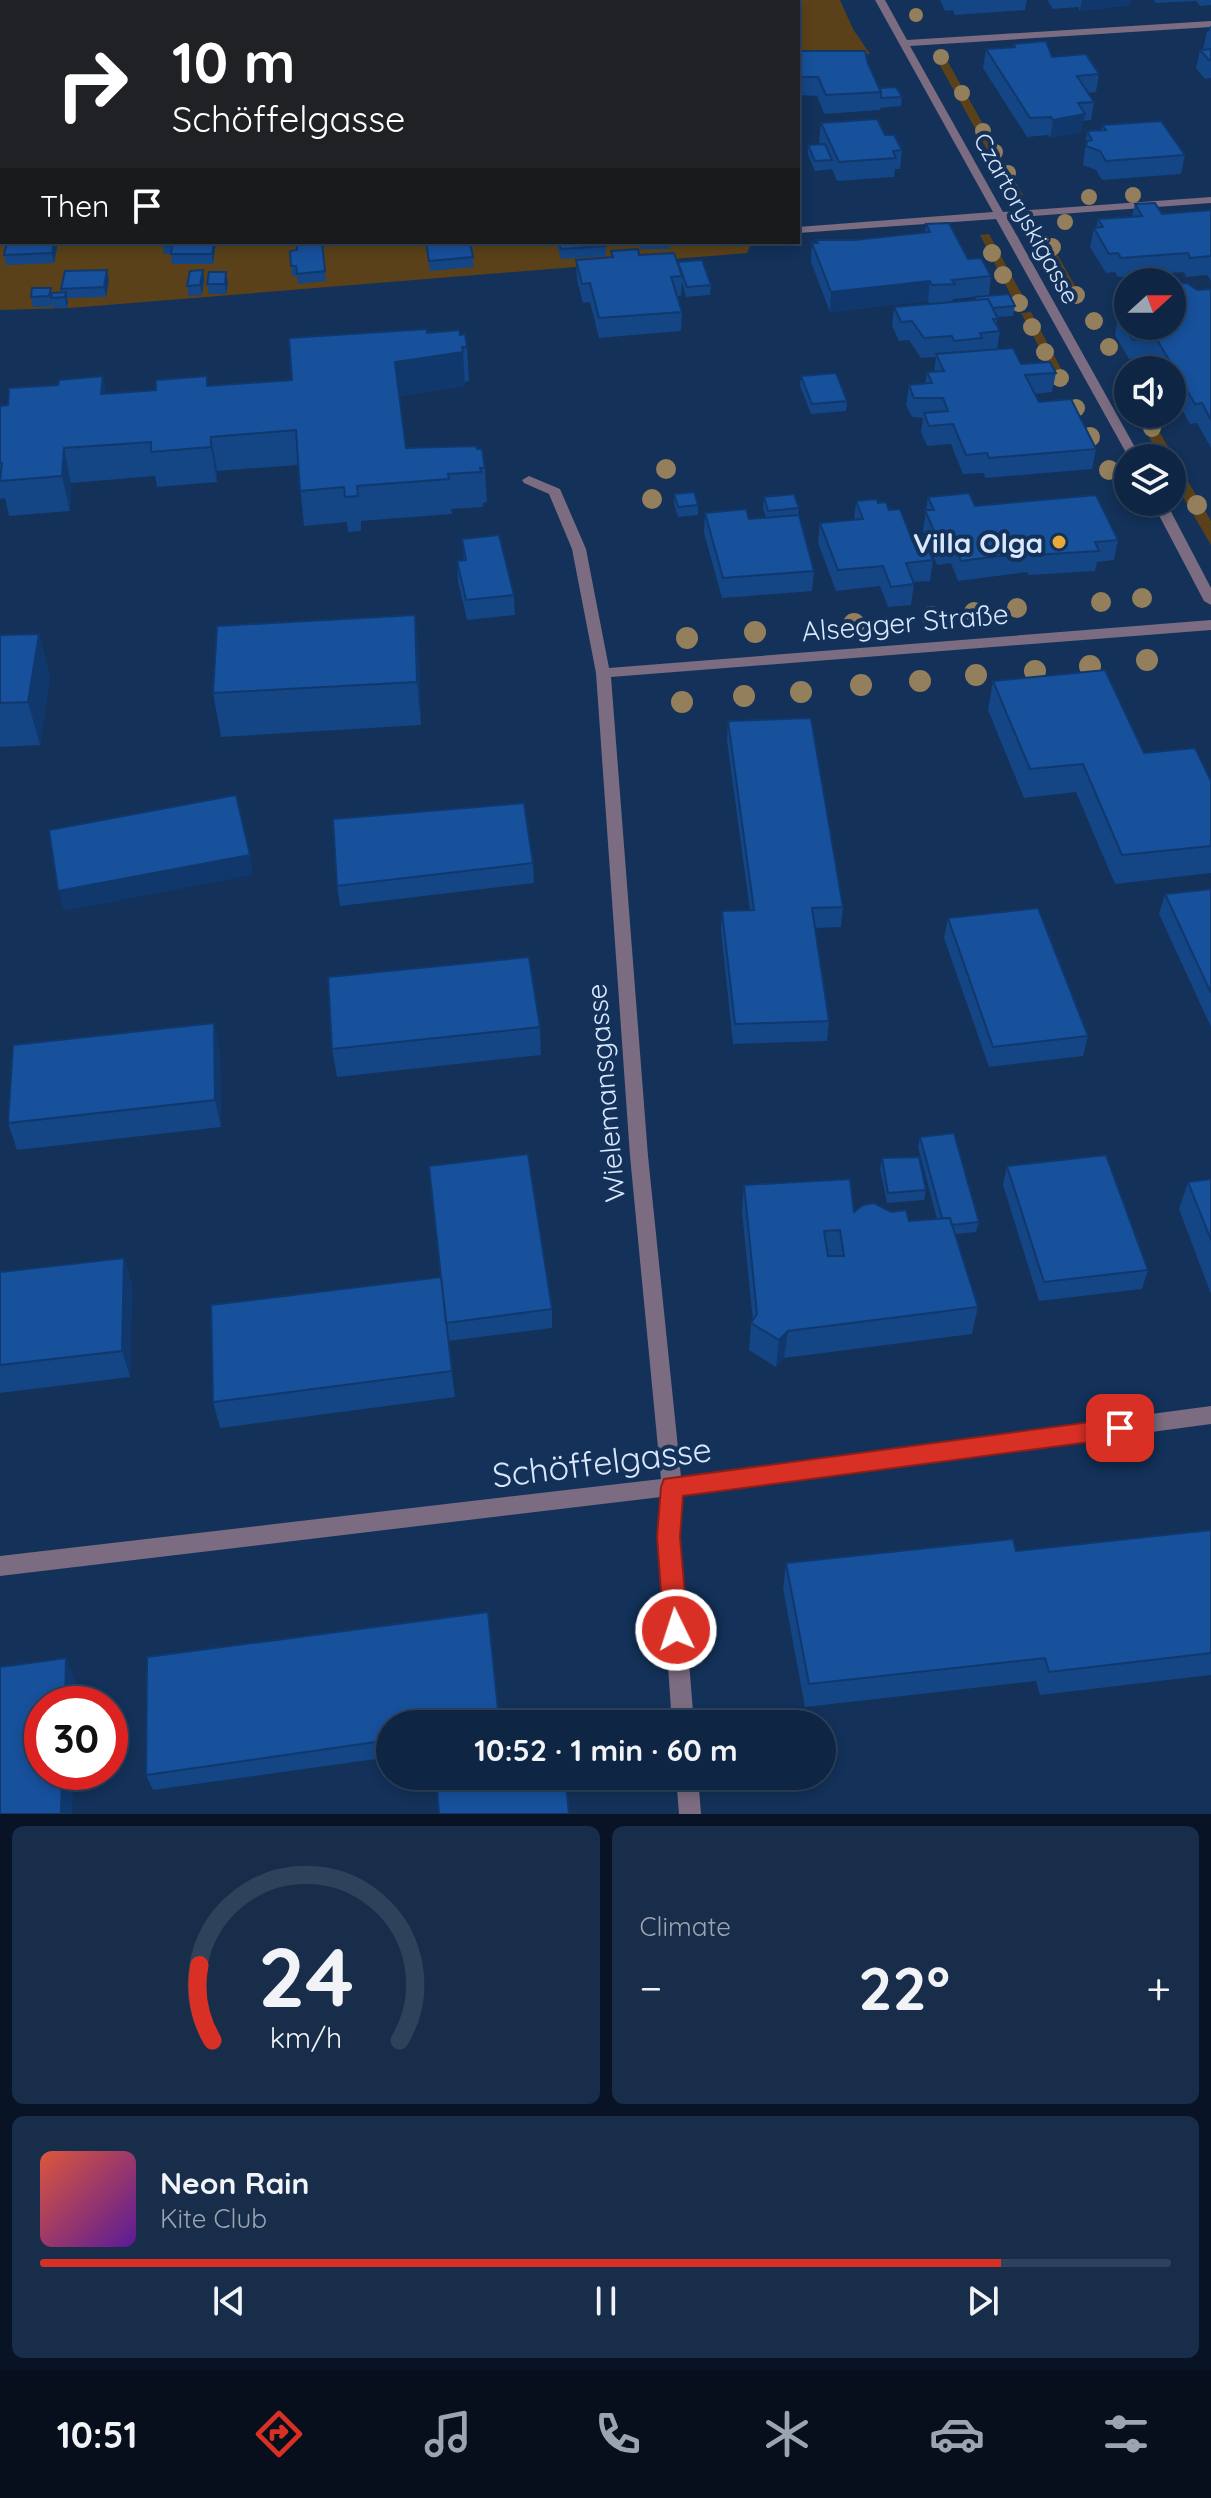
<!DOCTYPE html>
<html lang="en">
<head>
<meta charset="utf-8">
<style>
	body { margin:0; font-family:Quicksand,sans-serif; background:#172d4a; color:#f1f3f6; height:100vh; display:flex; flex-direction:column; font-size:30px; white-space:nowrap }
	* { box-sizing:border-box; margin:0 }
	p { font-size:26px; color:#9ba5b2 }
	.icon { flex:none; width:44px; height:44px; fill:none; stroke:currentColor; stroke-width:2; stroke-linecap:round; stroke-linejoin:round }
	.map { position:relative; height:1814px; overflow:hidden }
	.details { display:flex; flex-direction:column; gap:12px; padding:12px; background:#081425; flex:1 }
	.details>* { flex:none }
	.guide { position:absolute; left:0px; top:0px; width:800px; height:244px; box-shadow:0 4px 12px #0003,0 0 0 2px #2e425c; background:#202124; color:#fff; overflow:hidden }
	.needle { width:52px; rotate:69deg }
	.controls { position:absolute; left:1114px; top:268px; display:grid; gap:16px }
	.controls a { display:grid; place-items:center; width:72px; height:72px; border-radius:50%; background:#0e2543; box-shadow:0 4px 12px #0003,0 0 0 2px #2e425c; font-size:40px }
	.speed { position:absolute; left:24px; top:1686px; display:flex; gap:16px; font-size:40px; font-weight:700; text-align:center }
	.speed>* { display:grid; place-content:center; width:104px; height:104px; border-radius:50%; background:#0e2543; box-shadow:0 4px 12px #0003,0 0 0 2px #2e425c; line-height:1 }
	.speed .limit { border:12px solid #d22; background:#fff; color:#111 }
	.pin { position:absolute; display:grid; place-items:center; width:68px; height:68px; color:#fff; margin:-34px; border-radius:16px; box-shadow:0 4px 12px #0006 }
	.me { position:absolute; width:88px; margin:-44px; rotate:356deg; stroke-linejoin:round; filter:drop-shadow(0 0 6px #0008) }
	.turn { display:flex; align-items:center; gap:28px; height:168px; padding:0 40px; font-size:36px }
	.turn .icon { width:104px; height:104px; stroke-width:2.5 }
	.turn b { display:block; font-size:56px; line-height:68px }
	.then { display:flex; align-items:center; height:76px; padding:0 40px; background:#0003; gap:16px; font-size:30px }
	.big { font-size:60px; font-weight:700; line-height:1.1 }
	.details .widget { flex:1; display:flex; flex-direction:column; justify-content:center; gap:12px; min-width:0; padding:0 28px; border-radius:12px; background:#172d4a }
	.details .dial { align-items:center; gap:0 }
	.dial svg { height:208px; overflow:visible; fill:none; stroke:#2e425c; stroke-width:7; stroke-linecap:round; text-anchor:middle }
	.dial text { fill:#f1f3f6; stroke:none }
	.song { display:flex; align-items:center; gap:24px }
	.cover { width:96px; height:96px; border-radius:12px; background:linear-gradient(135deg,hsl(10 70% 55%),hsl(270 70% 35%)) }
	.played { height:8px; border-radius:4px; background:linear-gradient(90deg,#d93025 85%,#2e425c 85%) }
	.keys { display:flex; justify-content:space-around; direction:ltr }
	.heat { display:flex; justify-content:space-between; align-items:center; font-size:44px; direction:ltr }
	.details .tiles { flex:1; display:grid; gap:12px; grid-template-columns:1fr 1fr }
	.widget:last-child { grid-column:span 2 }
	.trip { position:absolute; left:376px; top:1710px; width:460px; height:80px; border-radius:40px; background:#0e2543; box-shadow:0 4px 12px #0003,0 0 0 2px #2e425c; font-weight:700; line-height:80px; text-align:center }
	.dock { display:flex; height:128px; justify-content:space-around; align-items:center; background:#060f1b; color:#9ba5b2 }
	.dock .icon { width:56px; height:56px }
	.dock .current { color:#d93025 }
	.dock b { font-size:36px; color:#f1f3f6 }
	.map>svg:first-child { display:block }
	.green { fill:#5a4119 }
	.lines { fill:none; stroke-linecap:round; stroke-linejoin:round }
	.minor { fill:#7b6c81; fill-rule:evenodd }
	.tree { fill:#937f5c }
	.wall { fill:#144585; fill-rule:evenodd }
	.shaded-wall { fill:#10386c }
	.building { fill:#17509b; stroke:#10386c; stroke-width:2; fill-rule:evenodd }
	.route { fill:#d93025; stroke:#8d1f18; stroke-width:2 }
	.poi-dot { fill:#eaaa39; stroke:#133159; stroke-width:3 }
	.labels { text-anchor:middle; dominant-baseline:central; stroke-width:8; stroke-linejoin:round; paint-order:stroke }
	.far-street-label { font-size:24px; fill:#d9e7fc; stroke:#133159 }
	.poi-label { font-size:28px; font-weight:bold; fill:#d9e7fc; stroke:#133159; text-anchor:end }
	.street-label { font-size:28px; fill:#d9e7fc; stroke:#133159 }
	.near-street-label { font-size:34px; fill:#d9e7fc; stroke:#133159 }
</style>
</head>
<body>
<div class="map">
<svg width="1211" height="1814" viewBox="0 0 1211 1814">
	<rect width="100%" height="100%" fill="#133159"/>
	<path class="green" d="M0,0h840l13,29 17,25 -72,1v-53h-796v240h750l-5,11 -677,55 -70,2z
		M934,55h10l79,140 -10,1z
		M989,234l38,70 -11,1 -36,-70z
		M1046,235l36,63 -11,1 -35,-63z
		M1031,312l36,68 -10,1 -36,-68z
		M1136,414h13l62,107v24l-39,-67v-20h-11z"/>
	<g class="lines">
		<path class="minor" d="M875,0h10l22,40 304,-19v6l-301,19 93,166 208,-15v6l-204,15 134,240h-12l-133,-239 -198,14v-6l195,-15z
			M529,476l31,13 26,60 23,119 602,-48v10l-600,47 37,479 33,321 530,-71v18l-529,71 -3,42 15,187h-22l-13,-187 2,-40 -661,79v-20l661,-77 -31,-323 -34,-483 -24,-124 -23,-55 -25,-11 -2,-3z
			M1152,502h14l45,86v17l-7,-4z
			M676,1776h22l3,38h-22z"/>
	</g>
	<g class="tree">
		<circle cx="916" cy="15" r="7"/>
		<circle cx="941" cy="57" r="8"/>
		<circle cx="962" cy="93" r="8"/>
		<circle cx="983" cy="131" r="8"/>
		<circle cx="995" cy="152" r="8"/>
		<circle cx="1008" cy="173" r="8"/>
		<circle cx="1133" cy="195" r="8"/>
		<circle cx="1089" cy="197" r="8"/>
		<circle cx="1065" cy="222" r="8"/>
		<circle cx="1052" cy="247" r="9"/>
		<circle cx="992" cy="253" r="9"/>
		<circle cx="1003" cy="275" r="9"/>
		<circle cx="1076" cy="295" r="9"/>
		<circle cx="1019" cy="303" r="9"/>
		<circle cx="1094" cy="321" r="9"/>
		<circle cx="1032" cy="327" r="9"/>
		<circle cx="1109" cy="347" r="9"/>
		<circle cx="1045" cy="352" r="9"/>
		<circle cx="1060" cy="378" r="9"/>
		<circle cx="1076" cy="408" r="9"/>
		<circle cx="1152" cy="428" r="9"/>
		<circle cx="1090" cy="437" r="10"/>
		<circle cx="666" cy="469" r="10"/>
		<circle cx="1109" cy="470" r="10"/>
		<circle cx="652" cy="499" r="10"/>
		<circle cx="1197" cy="505" r="10"/>
		<circle cx="1142" cy="598" r="10"/>
		<circle cx="1101" cy="602" r="10"/>
		<circle cx="1017" cy="608" r="10"/>
		<circle cx="974" cy="612" r="10"/>
		<circle cx="931" cy="616" r="10"/>
		<circle cx="854" cy="624" r="11"/>
		<circle cx="755" cy="632" r="11"/>
		<circle cx="687" cy="638" r="11"/>
		<circle cx="1147" cy="660" r="11"/>
		<circle cx="1090" cy="666" r="11"/>
		<circle cx="1035" cy="671" r="11"/>
		<circle cx="976" cy="675" r="11"/>
		<circle cx="920" cy="681" r="11"/>
		<circle cx="861" cy="685" r="11"/>
		<circle cx="801" cy="692" r="11"/>
		<circle cx="744" cy="696" r="11"/>
		<circle cx="682" cy="702" r="11"/>
	</g>
	<path class="wall" d="M940,0h87l-2,10 -70,5 -2,-5 -8,1z
		M1047,0h84l-1,5 -50,6 -2,-4 -25,2z
		M1154,0h57v5l-11,1 -4,-5 -40,2z
		M1210,26h1v52l-6,1 -9,-11 4,-18 3,-1 4,-17 2,-1z
		M1013,44l86,30 -3,18 -8,1 6,9 -3,18 -8,1 -2,11 -31,6 -2,-3 -21,2 -44,-69 3,-19 26,-1z
		M798,51l70,13 12,24 22,9 -1,9 -21,2v2l-56,4 -7,-18 -19,-1z
		M821,123l64,12 17,15 -2,19h-5l-1,8 -57,4 -5,-12 -17,2 -7,-16v-10l12,-1 -1,-2z
		M1102,125l83,30 -4,19 -79,6 -6,-10 -13,-5 4,-34 14,-1z
		M1135,204l27,10 49,-4v71l-4,-6 -21,2 -2,-5 -66,5 -3,-5 -9,1 -16,-26 4,-19h2l2,-9 34,-3z
		M926,224l42,35 23,17 -2,20 26,10 -2,10 -16,1v9l3,5 -3,18 24,15 35,9 -4,19 -17,2 4,8 57,47 -4,20 -107,9 -1,-5 -21,1 -12,-30 -24,2 -6,-14 2,-14 -11,-1 -6,-12 3,-20 16,-2 2,-11h7l2,-15 -15,1 -12,-18 -10,1 -7,-15 2,-19 35,-3 -1,-3 -98,11 -19,-50 1,-19h4v-3h38l71,-7zM974,297v3l-22,2 1,-3z
		M7,242h51l-4,21 -48,2 -2,-10z
		M162,242h54l-3,22h-41l-1,-10h-7z
		M322,242l4,39 -28,3 -1,-8h-5l-2,-25 7,-1z
		M425,242h45l4,25 -44,4z
		M556,242h49l1,14 -45,3z
		M639,242h31v7h-30z
		M611,251l28,4 39,10v-3l33,23 -1,10 -24,2 -4,-15 -1,14h-4l5,16 -1,19 -82,7 -9,-36 -7,1 -6,-23 -1,-20 35,-2z
		M107,270l2,10 -3,17 -39,1 1,4 -1,6h-14l-1,-5 -1,4h-18l-2,-10 30,-5v-3z
		M203,270l1,10 -2,15 -13,1 -2,-10z
		M228,282l-2,12h-17l-2,-10z
		M1211,289v159l-14,-25 -7,1 -18,-32v-22h-12l-8,-13 -23,2 -14,-24 3,-19 9,-1 -2,-4 3,-16v31l69,-36z
		M428,333l32,2 7,12 2,34 -4,1v4l-66,10 7,52 71,1 8,19 2,34 -4,1v4l-32,2 1,5 -91,7v10l-13,1 -1,-10 -43,4 -6,-61 -81,6v11l-60,5 -2,-11 -84,7 -1,28 -61,5 -4,-18 -5,1v-93l8,-1 50,-20 45,-9 3,18 186,-14z
		M801,376l46,25 -1,10 -35,3 -11,-28z
		M674,494l24,11v10l-20,2 -4,-13z
		M764,497l35,11 -1,7 16,56 -2,20 -90,7 -18,-65 1,-20 44,6 17,-1 -3,-10z
		M928,497l47,9 143,34 -4,20 -17,2 -2,9 -66,4 -2,-3 -69,9 -7,-18 -14,2 -14,-35z
		M856,501l22,2 11,7 44,50 -3,21 -17,1 1,2 -3,21 -23,2 -8,-21 -44,5 -18,-48 2,-20 34,-3z
		M462,539l52,56 1,20 -48,5 -9,-39 -1,-20 7,-1z
		M415,615l4,44 2,66 -200,12 -8,-44z
		M39,634l11,43 -10,68 -40,2v-112z
		M993,681l151,72 67,28v92l-96,11 -39,-92 -52,6 -36,-88z
		M728,721l115,186 -2,20 -26,1 14,93 -2,20 -94,3 -12,-113 1,-20 28,-1 -23,-169z
		M533,863l1,20 -194,23 -3,-20z
		M1211,889v138l-52,-113 6,-20z
		M948,918l140,118 -5,20 -94,11 -45,-129z
		M540,1027l1,28 -204,22 -5,-28z
		M220,1051l1,76 -204,23 -9,-27z
		M920,1137l59,85 -3,10 -21,2 23,73 -6,27 -188,24 -8,9 -27,-17 2,-27 2,-2 -11,-109 2,-27 110,27 55,9 28,-2 -19,-72z
		M882,1158l44,32 -2,10 -37,3 -7,-34z
		M1007,1166l141,104 -6,19 -103,12 -36,-116z
		M1211,1179v115l-32,-85 9,-27z
		M124,1258l8,27 -2,92 -130,16v-121z
		M211,1305l341,4v19l-104,13 7,56 -235,31 -7,-26z
		M1211,1530v145l-171,20 -4,-14 -231,26 -22,-119 3,-25 230,-12z
		M488,1612l11,107 57,-8 2,13h-168v33l-237,33 -7,-15 1,-118z"/>
	<path class="shaded-wall" d="M1082,0h49l-1,5 -50,6z
		M1085,114l-4,18 -31,6 3,-18z
		M54,242h4l-4,21 -2,-10z
		M214,242h2l-3,22 -1,-10z
		M107,270l2,10 -3,17 -2,-10z
		M203,270l1,10 -2,15 -2,-10z
		M226,272l2,10 -2,12 -1,-10z
		M930,281l-2,20 -98,11 1,-20z
		M66,292l2,10 -1,6 -2,-11z
		M463,352l2,34 -67,10 -3,-34z
		M103,376l7,35 -9,-17z
		M211,437l6,34v11l-6,-35z
		M64,448l7,35 -1,28 -8,-35z
		M415,615l4,44 2,66 -4,-43z
		M39,634l11,43 -10,68 -12,-43z
		M250,855l3,20 -189,36 -6,-20z
		M214,1023l6,28 1,76 -6,-27z
		M124,1258l8,27 -2,92 -8,-26z
		M788,1331l-4,27 -8,9 3,-27z
		M66,1658l10,24v22h-11z
		M62,1772h12l-2,42h-11z"/>
	<path class="building" d="M78,0h20v2h-19z
		M317,0h18l-1,2h-17z
		M522,0h25v2h-25z
		M0,19h2v25l-2,1z
		M1046,41l6,16 34,-3 13,20 -22,2 17,26 -16,1 7,11 -32,6 -2,-3 -21,1 -44,-69 29,-2 -2,-3z
		M1211,49v11h-2l-9,-10z
		M798,51h67l3,13 13,28 -55,3 -8,-18h-20z
		M0,65h2v12h-2z
		M896,87l6,10 -21,1v-6l-1,-4z
		M877,119l8,16h9l8,15 -9,1 3,7 -57,4 -18,-39z
		M1161,121l24,34 -79,6 -6,-10 -14,-5 1,-5 5,-1 -5,-9 19,-1 -4,-5z
		M825,144l7,16 -17,1 -7,-16z
		M1155,203l7,11 49,-4v46l-21,2 -2,-5 -67,5 -3,-5 -9,1 -15,-26 9,-1 -5,-8 44,-3 -7,-12z
		M949,223l19,36 13,-1 10,18 -39,4 3,4 -23,1 -2,-4 -99,11 -19,-49h6l-2,-3h38l76,-8 -4,-8z
		M7,242h47l-2,11 -48,2z
		M162,242h52l-2,12h-41l1,-10h-10z
		M297,242h25l3,29 -28,3 -1,-8h-5l-1,-15 7,-1z
		M426,242h44l3,15 -44,4z
		M559,242h46l1,4 -45,3z
		M638,249l1,6 35,-2 8,23 -11,1 11,35 -83,6 -9,-35 -8,1 -6,-24 37,-3 -2,-6z
		M702,260l9,25 -24,2 -9,-25z
		M107,270l-3,17 -43,2 4,-18z
		M203,270l-3,15 -13,1 3,-15z
		M209,272h17l-1,12h-18z
		M1187,283l10,7 14,-1v131l-9,-17 -7,1 -39,-66 -23,2 -15,-24 10,-1v11h44v-42z
		M32,288h19l-2,8 -18,1z
		M66,292l-1,5 -14,1 1,-5z
		M1009,294l6,12 -22,2 -5,-9 -12,1 -2,-3z
		M988,299l10,20h-5l7,12 -20,2 2,5 -28,3 -2,-5 -28,2 -12,-17 -11,1 -7,-15z
		M427,329v4l32,-3 1,5 5,-1 2,13h-5l1,5 -68,10 11,86 70,-2 1,3h5l3,19h-5l1,4 -33,2 1,5 -92,7 1,10 -13,1 -1,-10 -44,4 -4,-61 -85,7v10l-60,5v-10l-87,6 -2,28 -62,5 2,-18h-2v-57l8,-1 1,-17 49,-3 1,-5 44,-4 -2,18 55,-4v-10l51,-4v10l85,-6 -3,-42z
		M1013,348l8,16 29,-2 6,11 -31,2 14,27 32,-3 25,50 -107,9 -2,-5 -21,2 -13,-31 -24,2 -5,-13 24,-2 -5,-13h-29l-5,-13 23,-2 -5,-11 17,-1 -8,-17z
		M836,373l11,28 -35,3 -11,-28z
		M694,492l4,13 -20,2 -4,-13z
		M969,493l6,13 121,-11 22,45 -23,2 4,9 -66,4 -2,-3 -70,9 -7,-18 -14,2 -15,-35h9l-6,-13z
		M794,494l5,14 -31,3 -4,-14z
		M877,499l1,4 8,-1 3,8 11,-1 11,28 11,-1 11,24 -27,3 8,21 -23,3 -8,-21 -45,4 -18,-47 43,-4 -7,-18z
		M746,509l3,10 50,-4 15,56 -91,7 -18,-65z
		M499,535l15,60 -48,5 -9,-39 9,-1 -4,-21z
		M415,615l2,67 -204,11 4,-67z
		M39,634l-11,68 -28,1v-68z
		M1105,670l39,83 51,-5 16,33v65l-89,9 -39,-91 -53,5 -37,-88z
		M811,718l32,189 -31,1 17,113 -94,3 -13,-113 32,-1 -26,-189z
		M236,795l14,60 -192,36 -9,-61z
		M524,803l9,60 -196,23 -4,-67z
		M1211,889v104l-46,-99z
		M1038,908l50,128 -95,11 -45,-129z
		M529,957l11,70 -208,22 -4,-72z
		M214,1023l1,77 -207,23 5,-78z
		M954,1133l25,89 -27,3 -2,-7h-8l-22,-81z
		M528,1154l24,155 -106,14 -17,-157z
		M1106,1155l42,115 -104,12 -37,-116z
		M919,1157l7,33 -38,3 -6,-35z
		M850,1179l4,33 9,-7 11,-2 17,9 15,-2 3,11 41,-3 28,89 -190,24 -9,9 -28,-17 6,-9 -13,-129zM840,1230l4,26h-16l-4,-25z
		M1211,1179v61l-23,-58z
		M124,1258l-2,93 -122,14v-93z
		M441,1277l11,94 -239,31 -2,-97z
		M1211,1530v123l-162,19 -4,-14 -236,26 -23,-121 227,-24 3,12z
		M488,1612l11,107 -38,5h-71v16l-244,35 1,-118z
		M66,1658l-1,46h-23v68h20l-1,42h-61v-147z
		M556,1711l2,13h-97z
		M436,1776h129l4,38h-130z"/>
	<path class="route" d="M1120,1418l8,3 3,7 -3,7 -8,3 -437,58 -3,41 8,93 -4,9 -8,3 -9,-3 -3,-9 -7,-93 4,-50 3,-8z"/>
	<circle class="poi-dot" cx="1059" cy="542" r="8"/>
	<g class="labels">
		<g class="far-street-label">
			<text transform="translate(1027 218) rotate(61)">Czartoryskigasse</text>
		</g>
		<g class="poi-label">
			<text x="1043" y="542">Villa Olga</text>
		</g>
		<g class="street-label">
			<text transform="translate(905 622) rotate(-5)">Alsegger Straße</text>
			<text transform="translate(605 1093) rotate(-95)">Wielemansgasse</text>
		</g>
		<g class="near-street-label">
			<text transform="translate(602 1462) rotate(-7)">Schöffelgasse</text>
		</g>
	</g>
</svg>
<div class="controls">
<a><svg class="needle" viewBox="-14 -14 28 28"><path d="M0-13l5 13h-10z" fill="#e53935"/><path d="M0 13l5-13h-10z" fill="#9ba5b2"/></svg></a>
<a><svg class="icon" aria-label="sound" viewBox="0 0 24 24"><path d="M4 9h4l5-4v14l-5-4H4zM17 9q2 3 0 6"/></svg></a>
<a><svg class="icon" aria-label="layers" viewBox="0 0 24 24"><path d="M12 4l9 5-9 5-9-5zM3 14l9 5 9-5"/></svg></a>
</div>
<div class="speed"><div class="limit">30</div></div>
<div class="pin" style="left:1120px;top:1428px;background:#d93025"><svg class="icon" aria-label="arrive" viewBox="0 0 24 24"><path d="M6 21V4h12l-3 4 3 4H6"/></svg></div>
<svg class="me" style="left:676px;top:1630px" viewBox="-20 -20 40 40"><circle r="17" fill="#d93025" stroke="#fff" stroke-width="3"/><path d="M0-11L8 9 0 5-8 9z" fill="#fff"/></svg>
<div class="trip">10:52 · 1 min · 60 m</div>
<div class="guide">
<div class="turn"><svg class="icon" aria-label="right" viewBox="0 0 24 24"><path d="M7 20v-9h11M14 6l5 5-5 5"/></svg><div><b>10 m</b>Schöffelgasse</div></div>
<div class="then">Then<svg class="icon" aria-label="arrive" viewBox="0 0 24 24"><path d="M6 21V4h12l-3 4 3 4H6"/></svg></div>
</div>
</div>
<section class="details">
<div class="tiles">
<div class="widget dial"><svg viewBox="0 0 100 80">
<path d="M14 69A42 42 0 1 1 86 69"/>
<path d="M14 69A42 42 0 0 1 9 40" stroke="#d93025"/>
<text x="50" y="56" font-size="32" font-weight="700">24</text>
<text x="50" y="72" font-size="11">km/h</text>
</svg></div>
<div class="widget"><p>Climate</p>
<div class="heat"><a>−</a><b class="big">22°</b><a>+</a></div>
</div>
<div class="widget">
<div class="song"><i class="cover"></i><div><b>Neon Rain</b><p>Kite Club</p></div></div>
<div class="played"></div>
<div class="keys"><svg class="icon" aria-label="previous" viewBox="0 0 24 24"><path d="M18 5L8 12l10 7zM5 5v14"/></svg><svg class="icon" aria-label="pause" viewBox="0 0 24 24"><path d="M8 5v14M16 5v14"/></svg><svg class="icon" aria-label="next" viewBox="0 0 24 24"><path d="M6 5l10 7-10 7zM19 5v14"/></svg></div>
</div>
</div>
</section>
<nav class="dock">
<b>10:51</b>
<svg class="icon current" aria-label="directions" viewBox="0 0 24 24"><path d="M12 3l9 9-9 9-9-9zM9 14v-3h6M13 9l2 2-2 2"/></svg>
<svg class="icon" aria-label="music" viewBox="0 0 24 24"><path d="M9 18V5l10-2v13"/><circle cx="6" cy="18" r="3"/><circle cx="16" cy="16" r="3"/></svg>
<svg class="icon" aria-label="phone" viewBox="0 0 24 24"><path d="M5 4h4l2 5-3 2q2 4 5 5l2-3 5 2v4C11 20 4 13 5 4z"/></svg>
<svg class="icon" aria-label="climate" viewBox="0 0 24 24"><path d="M12 3v18M4 7l16 10M4 17L20 7"/></svg>
<svg class="icon" aria-label="car" viewBox="0 0 24 24"><path d="M5 17H2v-5l4-1 3-4h7l3 4 3 1v5h-3M9 17h6M6 11h13"/><circle cx="7" cy="17" r="2"/><circle cx="17" cy="17" r="2"/></svg>
<svg class="icon" aria-label="filters" viewBox="0 0 24 24"><path d="M4 7h16M4 17h16"/><circle cx="9" cy="7" r="2"/><circle cx="15" cy="17" r="2"/></svg>
</nav>
</body>
</html>
